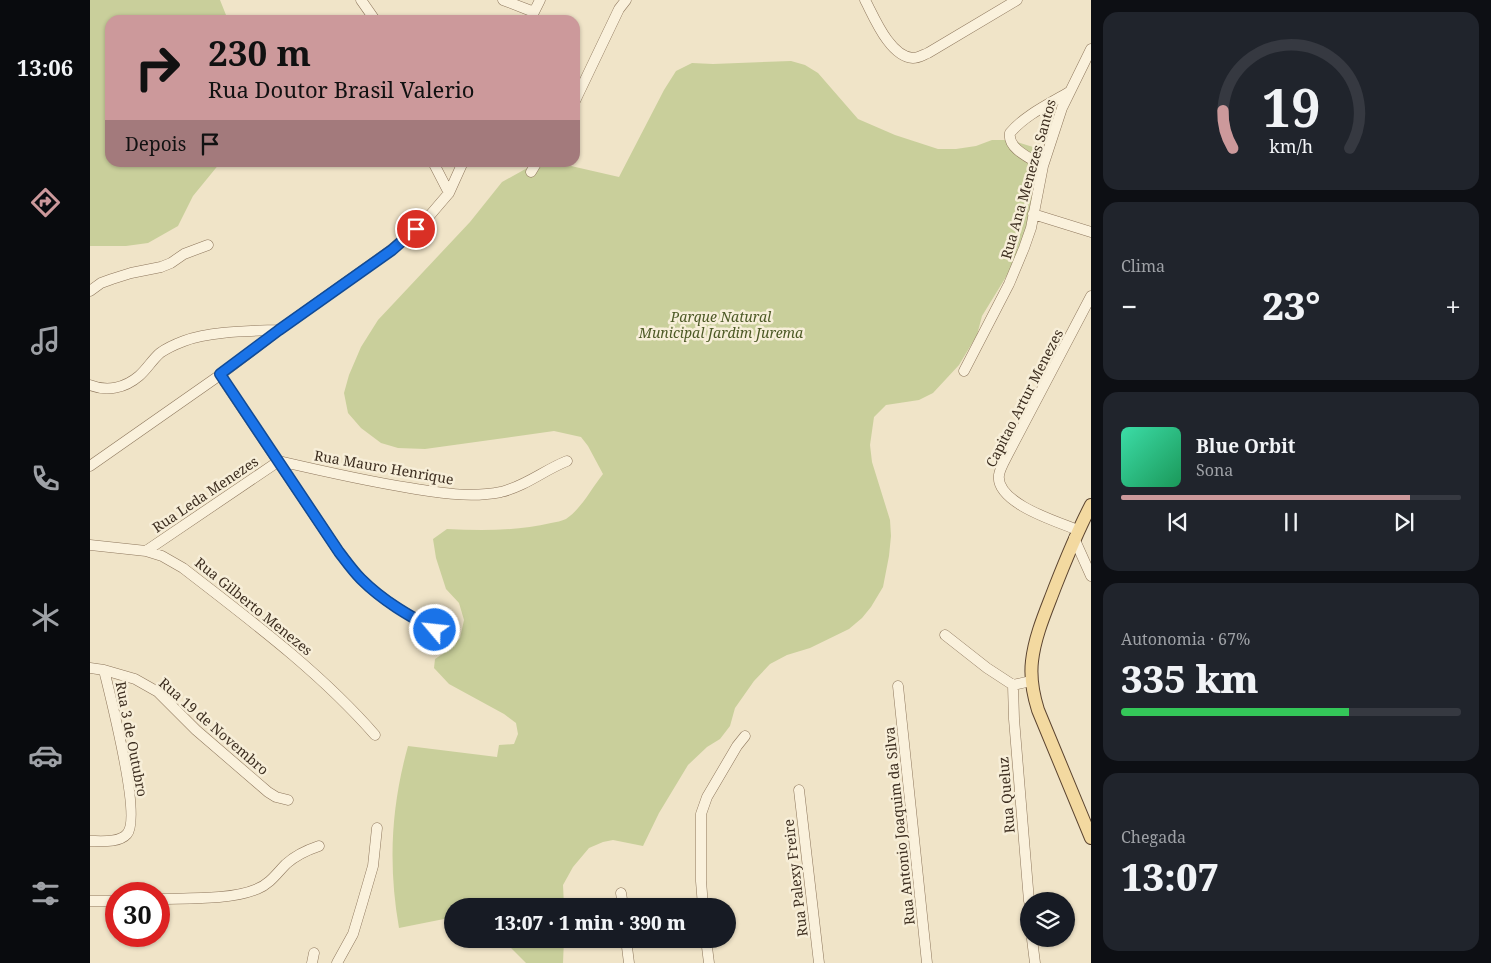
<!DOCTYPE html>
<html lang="pt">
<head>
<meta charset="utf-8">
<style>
	body { margin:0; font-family:"Noto Serif",serif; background:#20242c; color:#f1f3f6; height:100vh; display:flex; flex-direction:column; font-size:19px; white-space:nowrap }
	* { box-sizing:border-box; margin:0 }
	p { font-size:16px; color:#9ea1a6 }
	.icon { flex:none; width:28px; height:28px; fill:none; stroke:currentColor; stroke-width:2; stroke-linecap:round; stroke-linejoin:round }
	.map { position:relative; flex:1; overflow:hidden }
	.side { display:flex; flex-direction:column; gap:12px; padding:12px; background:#0d0f14; width:400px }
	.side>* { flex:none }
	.banner { position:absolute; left:15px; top:15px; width:475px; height:152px; border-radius:15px; box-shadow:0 1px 4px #0004; background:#cc999b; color:#111; overflow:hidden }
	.tools { position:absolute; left:930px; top:892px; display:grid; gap:10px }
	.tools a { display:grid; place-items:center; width:55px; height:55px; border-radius:50%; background:#171b24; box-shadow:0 1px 4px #0004; font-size:25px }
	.speed { position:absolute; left:15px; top:882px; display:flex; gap:10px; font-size:25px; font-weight:700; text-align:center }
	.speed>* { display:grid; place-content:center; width:65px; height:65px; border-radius:50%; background:#171b24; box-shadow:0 1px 4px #0004; line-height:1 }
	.speed .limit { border:8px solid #d22; background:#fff; color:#111 }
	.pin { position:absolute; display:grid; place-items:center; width:42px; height:42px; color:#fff; margin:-21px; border:2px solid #fff; border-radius:50%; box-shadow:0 1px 5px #0007 }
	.me { position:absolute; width:55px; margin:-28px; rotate:298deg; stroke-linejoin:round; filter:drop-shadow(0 0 4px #0008) }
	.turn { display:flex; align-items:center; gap:18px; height:105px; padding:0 20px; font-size:22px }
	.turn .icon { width:65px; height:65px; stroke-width:2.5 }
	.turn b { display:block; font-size:35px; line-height:42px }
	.then { display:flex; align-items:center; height:48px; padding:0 20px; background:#0003; gap:10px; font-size:19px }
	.big { font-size:38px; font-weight:800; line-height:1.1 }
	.side .tile { flex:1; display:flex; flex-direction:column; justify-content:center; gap:8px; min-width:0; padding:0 18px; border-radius:15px; background:#20242c }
	.side .dial { align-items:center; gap:0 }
	.dial svg { height:130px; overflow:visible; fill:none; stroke:#363941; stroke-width:7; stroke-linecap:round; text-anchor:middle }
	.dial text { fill:#f1f3f6; stroke:none }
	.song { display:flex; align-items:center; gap:15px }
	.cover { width:60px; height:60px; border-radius:8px; background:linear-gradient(135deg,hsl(160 70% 55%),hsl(150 70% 35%)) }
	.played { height:5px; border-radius:2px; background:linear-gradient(90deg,#cc999b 85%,#363941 85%) }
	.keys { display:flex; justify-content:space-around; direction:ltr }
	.heat { display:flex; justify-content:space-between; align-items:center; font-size:28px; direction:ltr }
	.charge { height:8px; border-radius:4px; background:linear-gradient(90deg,#34c759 67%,#363941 0) }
	.trip { position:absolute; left:354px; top:898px; width:292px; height:50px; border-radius:25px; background:#171b24; box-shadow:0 1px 4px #0004; font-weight:800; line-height:50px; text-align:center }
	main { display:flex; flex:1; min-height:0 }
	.menu { display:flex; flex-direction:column; width:90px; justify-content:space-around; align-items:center; background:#090b0e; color:#9ea1a6 }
	.menu .icon { width:35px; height:35px }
	.menu .current { color:#cc999b }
	.menu b { font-size:22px; color:#f1f3f6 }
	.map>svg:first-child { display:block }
	.green { fill:#c9cf9b }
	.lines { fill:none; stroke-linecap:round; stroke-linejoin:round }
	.minor-casing { stroke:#8d765c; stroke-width:11 }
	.major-casing { stroke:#5b4430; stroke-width:14 }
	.minor { stroke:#faf1dc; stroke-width:10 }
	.major { stroke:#f3d9a0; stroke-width:12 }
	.route-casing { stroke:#114b97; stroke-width:12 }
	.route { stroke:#1a73e8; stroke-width:9 }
	.labels { text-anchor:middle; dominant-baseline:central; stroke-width:5; stroke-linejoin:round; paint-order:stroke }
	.street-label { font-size:14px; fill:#3d2e20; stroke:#f7eed8 }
	.park-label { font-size:14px; font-style:italic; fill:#4d5a26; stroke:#f7eed8 }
</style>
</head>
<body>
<main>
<nav class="menu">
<b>13:06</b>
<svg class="icon current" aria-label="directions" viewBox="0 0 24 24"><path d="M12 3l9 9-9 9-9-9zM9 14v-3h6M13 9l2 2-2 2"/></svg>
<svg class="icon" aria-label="music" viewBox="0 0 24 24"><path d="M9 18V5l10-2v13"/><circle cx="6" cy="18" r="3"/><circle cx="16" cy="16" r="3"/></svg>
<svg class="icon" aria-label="phone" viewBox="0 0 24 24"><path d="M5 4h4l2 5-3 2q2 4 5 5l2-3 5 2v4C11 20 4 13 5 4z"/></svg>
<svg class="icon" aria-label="climate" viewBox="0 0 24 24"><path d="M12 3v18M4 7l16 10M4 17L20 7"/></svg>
<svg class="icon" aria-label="car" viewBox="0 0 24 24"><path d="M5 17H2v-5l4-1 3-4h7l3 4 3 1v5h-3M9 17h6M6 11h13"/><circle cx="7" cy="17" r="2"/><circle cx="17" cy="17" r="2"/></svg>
<svg class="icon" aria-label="filters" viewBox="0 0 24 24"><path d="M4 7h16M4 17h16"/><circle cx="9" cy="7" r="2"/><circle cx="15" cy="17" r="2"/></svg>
</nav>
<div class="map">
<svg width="1001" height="963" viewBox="0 0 1001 963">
	<rect width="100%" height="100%" fill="#f0e4c8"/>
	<path class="green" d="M0,0h130l8,20h-118v142l110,1 -27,33 -15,30 -30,17 -22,3h-36z
		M701,61l14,4 13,8 40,46 37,16 43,14h18l20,-3 16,-6h18l23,7 8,14 -21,93 -38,62 -5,19 -18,30 -26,28 -14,7 -33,5 -12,12 -4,28 2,17 18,58 1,16 -2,20 -6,31 -12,20 -9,11 -13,11 -39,19 -23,7 -17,9 -16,17 -19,27 -5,18 -10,13 -13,8 -19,18 -29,48 -16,33 -30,-6 -10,2 -14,6 -16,19 -10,18 1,21h-112v13l-3,-1 -50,10c-11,-63 -8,-121 9,-182l89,11 2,-12 15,-1 4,-10 -2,-11 -12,-9 -55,-30 -15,-16 1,-9 15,-10 10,-11 4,-18 -5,-17 -13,-14 -10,-31 -3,-19 14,-10c34,2 70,2 104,-6 5,-1 11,-2 15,-4 16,-11 25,-30 37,-45l-15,-28 -7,-9 -27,-6 -129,18 -27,-1 -17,-5 -20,-15 -13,-15 -4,-20 5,-18 12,-28 17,-27 92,-98 32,-40 36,-20 20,1 61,14 45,-87 12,-19 16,-8 21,1z
		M412,939h62l-1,24h-37z"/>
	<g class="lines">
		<g class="minor-casing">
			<path id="minor" d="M271,0l14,20
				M413,0l31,12
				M775,0c9,17 25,57 48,58 5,0 10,-3 15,-5l89,-53
				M440,20l10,-20
				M485,101l44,-92 7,-9
				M343,162l16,31
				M953,166c-11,-7 -36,-17 -33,-33 15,-18 39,-29 59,-41
				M441,172l6,-10
				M943,214l58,18
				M0,291l11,-8 11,-4 19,-6 30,-6 10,-4 13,-9 24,-9
				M874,371l45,-87 15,-36 7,-20 12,-62 19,-58 29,-59
				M130,375l119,177c7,9 14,19 22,27 22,22 47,36 74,50
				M0,385c17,7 35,3 49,-9 8,-7 13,-16 21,-23 7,-5 16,-9 24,-12 25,-10 67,-10 94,-11
				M189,461c43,10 87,20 131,27 30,5 61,10 91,4 25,-6 43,-22 66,-31
				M0,466l130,-91 59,-45 112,-80 34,-29 24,-28 14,-31
				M988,530c-20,-8 -83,-27 -79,-55 1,-7 6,-15 9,-21l83,-158
				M984,538l17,38
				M0,545l56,6 16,5 21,12c67,52 136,103 192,167
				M56,551l133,-90
				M855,635l42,33 26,17
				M0,668l14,2 31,9 23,13 38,38 72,62 8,5 12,3
				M923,685l1,34 15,182
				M923,685l18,-4
				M808,686l29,277
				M709,790l20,173
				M0,841c11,0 29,2 37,-7 15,-16 -17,-139 -23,-164
				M531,893l2,13
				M69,899c29,-1 72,1 98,-10 13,-5 20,-16 29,-25 10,-9 21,-14 33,-18
				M0,901h26
				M613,906l-2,-25v-67l6,-17 30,-51 8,-10
				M536,939l3,24
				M616,939l3,24
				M942,939l3,24
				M222,963l2,-10
				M247,963l16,-29 9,-30 11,-38 4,-38"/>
		</g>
		<g class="major-casing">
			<path id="major" d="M1001,505c-14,27 -25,54 -36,82 -9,24 -20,48 -23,74 -2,17 1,33 6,49l53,128"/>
		</g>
		<use href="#minor" class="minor"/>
		<use href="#major" class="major"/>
	</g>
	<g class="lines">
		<g class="route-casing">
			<path id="route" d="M326,229l-24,21 -113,80 -59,44 119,178c7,9 14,19 22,27 22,22 47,36 74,51"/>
		</g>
		<use href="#route" class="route"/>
	</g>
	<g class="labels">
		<g class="street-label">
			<text transform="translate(938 179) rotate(-74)">Rua Ana Menezes Santos</text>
			<text transform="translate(934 398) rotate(-63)">Capitao Artur Menezes</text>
			<text transform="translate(294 467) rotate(10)">Rua Mauro Henrique</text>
			<text transform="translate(115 494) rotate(-34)">Rua Leda Menezes</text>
			<text transform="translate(164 606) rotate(39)">Rua Gilberto Menezes</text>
			<text transform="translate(124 726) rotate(41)">Rua 19 de Novembro</text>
			<text transform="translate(42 739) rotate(79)">Rua 3 de Outubro</text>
			<text transform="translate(916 795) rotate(-95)">Rua Queluz</text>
			<text transform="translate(809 826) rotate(-96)">Rua Antonio Joaquim da Silva</text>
			<text transform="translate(705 878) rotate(-97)">Rua Palexy Freire</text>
		</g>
		<g class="park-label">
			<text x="631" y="316">Parque Natural<tspan x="631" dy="16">Municipal Jardim Jurema</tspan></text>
		</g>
	</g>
</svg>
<div class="tools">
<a><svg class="icon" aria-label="layers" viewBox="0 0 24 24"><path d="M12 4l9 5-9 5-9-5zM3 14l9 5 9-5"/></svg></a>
</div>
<div class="speed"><div class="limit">30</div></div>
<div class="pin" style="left:326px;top:229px;background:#d93025"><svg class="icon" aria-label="arrive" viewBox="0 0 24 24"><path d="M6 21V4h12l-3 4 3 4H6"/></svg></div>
<svg class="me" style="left:345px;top:630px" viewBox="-20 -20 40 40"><circle r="17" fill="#1a73e8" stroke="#fff" stroke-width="3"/><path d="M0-11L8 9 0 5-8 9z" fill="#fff"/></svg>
<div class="trip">13:07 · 1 min · 390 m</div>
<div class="banner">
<div class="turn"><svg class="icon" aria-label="right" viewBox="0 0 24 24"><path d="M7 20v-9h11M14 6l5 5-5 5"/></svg><div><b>230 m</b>Rua Doutor Brasil Valerio</div></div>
<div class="then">Depois<svg class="icon" aria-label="arrive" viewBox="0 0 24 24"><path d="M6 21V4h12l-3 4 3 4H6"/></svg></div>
</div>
</div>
<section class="side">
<div class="tile dial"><svg viewBox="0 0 100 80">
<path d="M14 69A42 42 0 1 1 86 69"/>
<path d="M14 69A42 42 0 0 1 8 46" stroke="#cc999b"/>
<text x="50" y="56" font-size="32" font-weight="700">19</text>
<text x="50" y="72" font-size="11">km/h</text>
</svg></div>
<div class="tile"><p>Clima</p>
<div class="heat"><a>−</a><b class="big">23°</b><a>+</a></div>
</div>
<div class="tile">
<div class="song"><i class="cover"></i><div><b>Blue Orbit</b><p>Sona</p></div></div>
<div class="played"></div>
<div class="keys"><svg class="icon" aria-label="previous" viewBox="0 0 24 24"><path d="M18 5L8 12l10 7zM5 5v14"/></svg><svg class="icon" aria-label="pause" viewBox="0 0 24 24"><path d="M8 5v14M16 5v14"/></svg><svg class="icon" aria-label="next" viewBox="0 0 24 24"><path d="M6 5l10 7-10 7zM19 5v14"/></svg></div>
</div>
<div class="tile"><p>Autonomia · 67%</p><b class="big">335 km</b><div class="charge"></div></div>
<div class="tile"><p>Chegada</p><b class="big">13:07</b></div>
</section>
</main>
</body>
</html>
